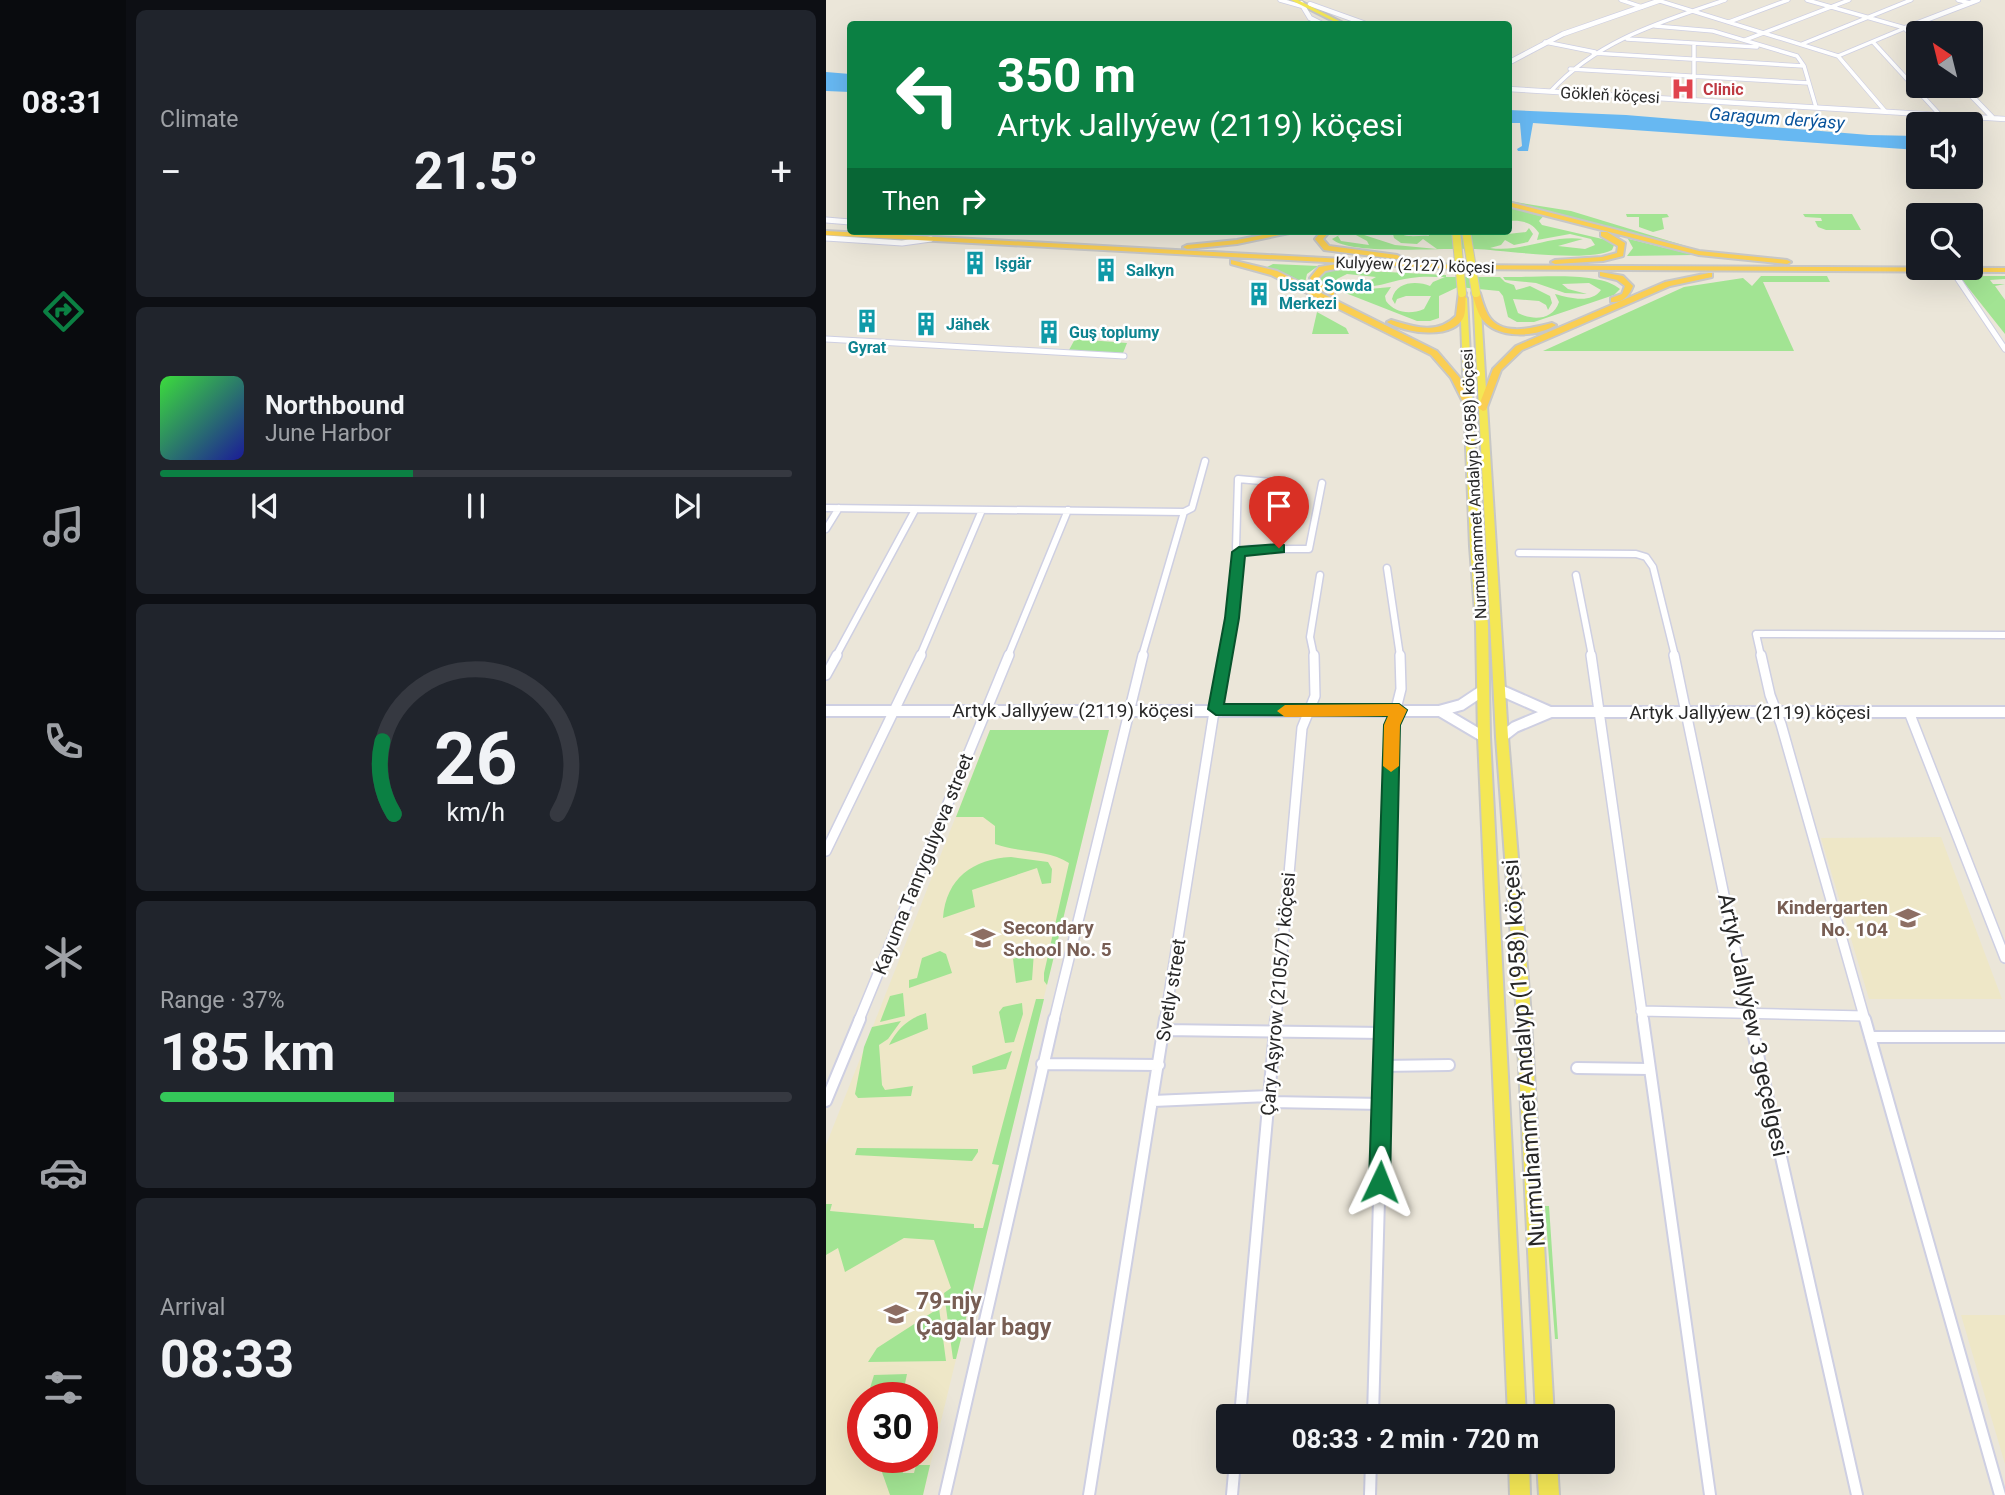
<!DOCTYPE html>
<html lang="en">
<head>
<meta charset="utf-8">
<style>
	body { margin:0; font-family:Roboto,sans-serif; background:#20242c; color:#f1f3f6; height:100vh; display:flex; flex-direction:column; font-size:26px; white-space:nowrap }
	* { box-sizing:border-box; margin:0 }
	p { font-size:23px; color:#9ea1a6 }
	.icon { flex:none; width:38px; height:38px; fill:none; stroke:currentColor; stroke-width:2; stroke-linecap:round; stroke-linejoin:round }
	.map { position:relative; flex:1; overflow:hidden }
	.drawer { display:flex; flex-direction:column; gap:10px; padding:10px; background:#0d0f14; width:700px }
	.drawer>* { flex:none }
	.top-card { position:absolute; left:21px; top:21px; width:665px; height:214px; border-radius:7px; box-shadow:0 7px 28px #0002; background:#0b8043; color:#fff; overflow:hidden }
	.needle { width:46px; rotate:325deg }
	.controls { position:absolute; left:1080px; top:21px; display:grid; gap:14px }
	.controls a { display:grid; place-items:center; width:77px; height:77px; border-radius:7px; background:#171b24; box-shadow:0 7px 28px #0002; font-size:35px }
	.speed { position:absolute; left:21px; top:1382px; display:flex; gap:14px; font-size:35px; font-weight:700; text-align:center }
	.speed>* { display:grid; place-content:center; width:91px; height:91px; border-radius:50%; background:#171b24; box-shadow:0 7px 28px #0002; line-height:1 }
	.speed .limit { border:10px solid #d22; background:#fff; color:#111 }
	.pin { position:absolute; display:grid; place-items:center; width:60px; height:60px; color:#fff; margin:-72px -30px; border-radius:50% 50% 50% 0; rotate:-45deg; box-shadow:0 0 7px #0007 }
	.pin .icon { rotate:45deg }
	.me { position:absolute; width:77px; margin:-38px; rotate:2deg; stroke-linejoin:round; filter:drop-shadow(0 0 5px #0008) }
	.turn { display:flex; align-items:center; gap:24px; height:147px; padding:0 35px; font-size:32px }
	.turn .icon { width:91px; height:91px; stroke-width:2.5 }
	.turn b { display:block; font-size:49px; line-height:60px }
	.then { display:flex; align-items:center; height:66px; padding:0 35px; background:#0003; gap:14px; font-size:26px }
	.big { font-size:52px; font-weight:700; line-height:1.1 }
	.drawer .tile { flex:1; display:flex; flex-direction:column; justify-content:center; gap:10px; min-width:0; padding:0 24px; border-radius:10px; background:#20242c }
	.drawer .dial { align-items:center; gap:0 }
	.dial svg { height:182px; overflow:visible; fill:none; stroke:#363941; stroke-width:7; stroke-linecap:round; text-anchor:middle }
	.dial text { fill:#f1f3f6; stroke:none }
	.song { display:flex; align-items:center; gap:21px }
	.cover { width:84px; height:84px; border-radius:10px; background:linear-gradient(135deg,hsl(120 70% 55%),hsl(240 70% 35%)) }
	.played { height:7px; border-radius:4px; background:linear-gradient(90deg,#0b8043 40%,#363941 40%) }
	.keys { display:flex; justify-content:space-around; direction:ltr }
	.heat { display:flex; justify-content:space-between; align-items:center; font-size:38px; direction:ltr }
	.charge { height:10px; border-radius:5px; background:linear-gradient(90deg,#34c759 37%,#363941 0) }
	.trip { position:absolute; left:390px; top:1404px; width:399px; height:70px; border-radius:7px; background:#171b24; box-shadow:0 7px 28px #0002; font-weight:700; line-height:70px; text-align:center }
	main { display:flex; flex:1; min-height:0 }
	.menu { display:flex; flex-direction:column; width:126px; justify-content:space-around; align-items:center; background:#090b0e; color:#9ea1a6 }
	.menu .icon { width:49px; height:49px }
	.menu .active { color:#0b8043 }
	.menu b { font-size:32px; color:#f1f3f6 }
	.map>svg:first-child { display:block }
	.education { fill:#eee7c7; fill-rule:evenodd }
	.green { fill:#a2e493; fill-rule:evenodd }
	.water { fill:#67b8f2 }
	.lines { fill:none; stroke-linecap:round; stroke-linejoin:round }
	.minor-far4-casing { stroke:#cecfe2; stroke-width:5 }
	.minor-far3-casing { stroke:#cecfe2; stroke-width:7 }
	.minor-far2-casing { stroke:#cecfe2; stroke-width:9 }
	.minor-far1-casing { stroke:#cecfe2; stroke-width:12 }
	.minor-casing { stroke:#cecfe2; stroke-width:14 }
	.tertiary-far1-casing { stroke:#cecfe2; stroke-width:6 }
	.tertiary-casing { stroke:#cecfe2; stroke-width:14 }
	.primary-casing { stroke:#c7c7c7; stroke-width:4 }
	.trunk-casing { stroke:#c7c7c7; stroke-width:4 }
	.minor-far4 { stroke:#fff; stroke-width:3.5 }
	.minor-far3 { stroke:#fff; stroke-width:5 }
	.minor-far2 { stroke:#fff; stroke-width:6 }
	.minor-far1 { stroke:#fff; stroke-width:9 }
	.minor { stroke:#fff; stroke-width:10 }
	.tertiary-far1 { stroke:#fff; stroke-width:4.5 }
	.tertiary { stroke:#fff; stroke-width:10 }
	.primary { fill:#f4e755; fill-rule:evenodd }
	.trunk { fill:#face52; fill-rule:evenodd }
	.primary-bridge-casing { stroke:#c7c7c7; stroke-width:10; stroke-linecap:butt }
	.primary-bridge { stroke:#f4e755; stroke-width:8 }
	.route { fill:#0b8043; stroke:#07532c; stroke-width:2 }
	.slow { fill:#f59e0b }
	.labels { text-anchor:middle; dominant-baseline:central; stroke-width:5; stroke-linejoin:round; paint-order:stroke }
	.far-health-label { font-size:16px; font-weight:bold; fill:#be3a42; stroke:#fff; text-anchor:start }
	.far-street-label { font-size:16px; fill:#282828; stroke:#fff }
	.far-culture-label { font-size:16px; font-weight:bold; fill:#0d838f; stroke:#fff; text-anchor:start }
	.far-water-label { font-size:18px; font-style:italic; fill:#09539b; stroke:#fff }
	.street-label { font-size:19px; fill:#282828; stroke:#fff }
	.education-label { font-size:19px; font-weight:bold; fill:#785e54; stroke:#fff; text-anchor:end }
	.near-street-label { font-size:23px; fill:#282828; stroke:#fff }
	.near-education-label { font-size:23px; font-weight:bold; fill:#785e54; stroke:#fff; text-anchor:start }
</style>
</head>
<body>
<main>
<nav class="menu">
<b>08:31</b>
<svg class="icon active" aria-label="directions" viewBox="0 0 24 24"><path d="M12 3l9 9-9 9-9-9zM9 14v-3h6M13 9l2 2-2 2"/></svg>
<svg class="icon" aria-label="music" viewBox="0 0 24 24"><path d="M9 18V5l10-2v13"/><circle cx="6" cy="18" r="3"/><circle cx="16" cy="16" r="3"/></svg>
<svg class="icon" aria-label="phone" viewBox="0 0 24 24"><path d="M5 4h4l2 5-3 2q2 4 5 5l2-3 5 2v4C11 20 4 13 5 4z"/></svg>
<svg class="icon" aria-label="climate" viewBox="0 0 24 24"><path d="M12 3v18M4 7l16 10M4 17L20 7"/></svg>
<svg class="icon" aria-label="car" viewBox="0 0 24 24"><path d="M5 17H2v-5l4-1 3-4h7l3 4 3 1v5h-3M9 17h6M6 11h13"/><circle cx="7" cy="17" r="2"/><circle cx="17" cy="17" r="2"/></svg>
<svg class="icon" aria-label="filters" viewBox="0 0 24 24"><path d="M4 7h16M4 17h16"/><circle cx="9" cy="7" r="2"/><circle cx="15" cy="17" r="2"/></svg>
</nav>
<section class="drawer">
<div class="tile"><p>Climate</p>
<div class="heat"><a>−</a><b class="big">21.5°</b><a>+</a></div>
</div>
<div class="tile">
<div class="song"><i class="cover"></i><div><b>Northbound</b><p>June Harbor</p></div></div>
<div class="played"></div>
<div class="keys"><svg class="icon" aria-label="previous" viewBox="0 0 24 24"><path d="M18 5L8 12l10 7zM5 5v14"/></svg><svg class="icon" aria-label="pause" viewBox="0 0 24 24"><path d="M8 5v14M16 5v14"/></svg><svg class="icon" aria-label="next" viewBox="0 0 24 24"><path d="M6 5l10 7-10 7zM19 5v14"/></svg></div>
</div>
<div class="tile dial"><svg viewBox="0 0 100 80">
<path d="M14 69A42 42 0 1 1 86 69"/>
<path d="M14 69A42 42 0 0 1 9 37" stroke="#0b8043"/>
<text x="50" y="56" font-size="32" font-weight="700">26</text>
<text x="50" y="72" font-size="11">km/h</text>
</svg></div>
<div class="tile"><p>Range · 37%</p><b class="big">185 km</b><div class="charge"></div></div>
<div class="tile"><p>Arrival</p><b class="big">08:33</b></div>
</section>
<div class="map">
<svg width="1179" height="1495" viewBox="0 0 1179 1495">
	<rect width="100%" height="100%" fill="#ebe6d9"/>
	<path class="education" d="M164,730h119l-186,765h-97v-350zM37,1398h59v60h-59z
		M1115,837l61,162h-133l-48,-161z
		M1135,1315h44v149z"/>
	<path class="green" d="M683,201l62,10 128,39 -151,-39 -9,10 3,4 69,16 4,2 -3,7c-25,13 -109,0 -137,-1 -27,-2 -126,7 -143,-10l11,-6 -5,3 3,5 28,4 -2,-4 -13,-7 4,-1 37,12 42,4 -14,-10 -6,5 -16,-1 -7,-5 -1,-4 3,-3c10,8 21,4 33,5l-2,-5h72l-1,4 28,-3 3,-4 4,6 -5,8 -14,3 -9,-5 -4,5 -11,3c32,5 61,-14 93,-9l-25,7 27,3 10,-4 -4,-6 -21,-5 -33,6 2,-7c-7,-11 -18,-13 -30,-12z
		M800,214h41l2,3 -7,1 2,11 -11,3 -14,-5v-10h-12z
		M977,214h49l9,16h-35l-8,-3 -3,-6h7l-1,-3 -16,-1z
		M802,239h1l65,16 -67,1 6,-8z
		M447,264l45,2 -11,8 -2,9 -38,-16z
		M521,270l99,5v2h54l5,5 9,3 2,5 14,-4 20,10 2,7 -4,7 -2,-5 -7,-4 -26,-2 5,14c15,8 35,7 41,-11l-4,-8c15,4 36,10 46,-4l-12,-7 -27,1 6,5 19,5 -22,-1 -29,-10 -31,-3 -2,-3c29,1 96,-7 117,12l-6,6 -80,27h-17l-9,-5 -5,-21 -4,-5 -41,-4 -19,9v22l-9,3h-13l-92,-36 -5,-5 1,-5 7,-4zM521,274l29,3 -7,4 -20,4c23,6 40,-4 62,-7 11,-2 23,-1 34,-1l-12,5 -3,4c-11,-5 -34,-6 -38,13l3,5 2,-5 9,-3h25l-7,13c-14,6 -29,4 -38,-8l-1,-5 6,-9 -33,3 -20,-6 -1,-5z
		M935,276h66l3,6h-67l31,69h-251l141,-64 59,-9 9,8z
		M1133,276h46v3l-15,1 3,4h12l-10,2 10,14v34z
		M491,312l29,16 3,6h-37z
		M249,339l52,4 -4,10 -54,-3z
		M164,730h119l-62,255 -3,-4v-8l25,-110c-21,-14 -50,-10 -74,-19v-18l-12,-9h-27z
		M185,857l37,5 4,7 -1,14 -9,1 -5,-16 -65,22 3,17 -32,11c3,-40 30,-59 68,-61z
		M114,951l6,3 6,19 -43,15v-8l8,-2 5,-20z
		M208,952l-2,28 -16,3 -3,-24z
		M77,993l2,23 -25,6 10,-26z
		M210,999h8l-88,360h-3l-9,-66 7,-5 -17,-48 -30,-2 -59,34 -7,-24 -12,7v-51h6l-2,7 144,13v4h9l16,-63 -7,-1z
		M196,1003l1,11 -9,28 -9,1 -6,-31 4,-5z
		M100,1013l2,16 -39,16c9,-17 19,-26 37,-32z
		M75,1021l-13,18 -9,6 3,40 3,5 28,-4 -2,10 -53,2 -3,-4 9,-47 8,-20z
		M186,1051l-6,18 -33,5 -1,-8z
		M31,1148l121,1v3l-6,9 -117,-6z
		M719,1206h4l9,133h-3z
		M113,1308l7,53 -78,1 9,-14z
		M81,1374l-5,24h-35l7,-23z
		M51,1458h29l-3,15h11l2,-8h14l-7,30h-33z"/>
	<path class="water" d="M0,72l24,2v18l-24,-1z
		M683,110l117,5 243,20 49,1v14l-385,-27 -5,28h-10l-1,-2 5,-3 -2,-23h-11z"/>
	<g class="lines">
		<g class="minor-far4-casing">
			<path id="minor-far4" d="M454,0l21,6
				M795,0l21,7
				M831,0l181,56 47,55
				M981,0l98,28
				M1132,0l12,3
				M903,22l59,-22
				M829,26l58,5 84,25 7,10 12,41
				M801,39l130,8
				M919,40l104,-40
				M719,42l50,10
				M1047,42l67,73
				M868,44v56
				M976,44l109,-44
				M767,53l211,13
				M1012,56l67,-28
				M744,69l239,14
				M725,91c47,-51 110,-69 174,-91"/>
		</g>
		<g class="minor-far3-casing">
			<path id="minor-far3" d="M0,220l24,2
				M0,238l76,5 29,-4
				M1126,270l53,79
				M0,339l298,17"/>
		</g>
		<g class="minor-far2-casing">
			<path id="minor-far2" d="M0,508l358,4
				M0,529l13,-21
				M413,552l-3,-4 2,-69 46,4
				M693,553l117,1 10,3 7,10 22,89
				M561,568l13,88
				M750,575l16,81
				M10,656l79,-146
				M94,656l62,-146
				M182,656l60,-146
				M316,656l42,-144 8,-4 13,-47
				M397,656l9,-38 7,-66 10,-3h60l13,-66
				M488,656l-4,-19 10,-62
				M935,656l-5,-22 249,1"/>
		</g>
		<g class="minor-far1-casing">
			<path id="minor-far1" d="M765,655l52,365
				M848,655l76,365
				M935,655l9,40 11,29 84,296
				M0,675l11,-20
				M1083,712l96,246
				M0,851l95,-196
				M815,1011l223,5
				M33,1020l150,-365
				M228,1020l89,-365
				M339,1020l58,-365
				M450,1020l26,-292 13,-32 -1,-41
				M558,1020l8,-295 9,-36 -1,-34"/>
		</g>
		<g class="minor-casing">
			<path id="minor" d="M817,1019l67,476
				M924,1019l107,476
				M1039,1019l135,476
				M338,1030l219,3
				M1044,1037h135
				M216,1064l117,1
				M556,1066l67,-1
				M751,1068l72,1
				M0,1101l34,-82
				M327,1101l116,-5
				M442,1102l114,2
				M414,1416l36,-397
				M547,1416l11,-397
				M119,1495l109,-476
				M263,1495l76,-476
				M406,1495l3,-34
				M544,1495l1,-34"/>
		</g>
		<g class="tertiary-far1-casing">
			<path id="tertiary-far1" d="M475,3l9,15 12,6
				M484,4l56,20
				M1092,41l-13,-13 73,-28
				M682,63l55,-29 98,-34
				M1136,86l31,32
				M682,89l497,30"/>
		</g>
		<g class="tertiary-casing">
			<path id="tertiary" d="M674,690l50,22
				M0,711h613l22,-6 21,-14
				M614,711l44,26
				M676,737l13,-10 36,-15h454"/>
		</g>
		<g class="primary-casing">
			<path id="primary" d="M465,0h7l47,24h-6z
				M647,293l7,2 28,442 22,267 24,412h-18l-20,-412 -20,-267z
				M634,296l7,2 13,248 8,79 2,112 36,679h-18l-30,-679 -2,-112 -6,-79z
				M683,1461h20l1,34h-20z
				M711,1461h20l2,34h-20z"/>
		</g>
		<g class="trunk-casing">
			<path id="trunk" d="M682,202l191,49 88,9 4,2 -4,2 -88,-9 -191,-49z
				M0,231l628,34 551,3v4l-551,-3 -628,-34z
				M457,231h16l-62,13 -50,5 -4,-2 4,-2 50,-5z
				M496,231h8l-7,8 6,7 68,9 4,2 -4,2 -73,-9 -9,-11z
				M775,232h6l18,11 -2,13 -20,5 -48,3 -4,-2 4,-2 47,-3 15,-4 1,-7 -17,-10z
				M405,260l46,11 160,80 23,27 15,30 -5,3 -3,-1 -16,-32 -20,-23 -160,-80 -40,-11z
				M511,264h3v4l-15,3 -7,7 3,6 13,7v4h-3l-16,-8 -5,-9 9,-11z
				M774,272l23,4 10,10c-4,10 -10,17 -22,16v-4l11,-4 3,-8 -8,-6 -17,-4z
				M883,273h3v4l-42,9 -148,64 -21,20 -15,40 -3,1 -5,-3 15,-39 23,-23 149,-64z
				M633,291l7,2c-1,7 0,17 -2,23 -10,25 -60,17 -77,6l4,-2c23,7 46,15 65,-4z
				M647,291l7,2c2,7 4,15 8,22 13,22 44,13 64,8l4,2c-19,12 -58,15 -74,-6 -5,-7 -7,-17 -10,-26z"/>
		</g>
		<use href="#minor-far4" class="minor-far4"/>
		<use href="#minor-far3" class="minor-far3"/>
		<use href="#minor-far2" class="minor-far2"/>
		<use href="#minor-far1" class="minor-far1"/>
		<use href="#minor" class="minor"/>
		<use href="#tertiary-far1" class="tertiary-far1"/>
		<use href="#tertiary" class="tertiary"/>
		<use href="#primary" class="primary"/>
		<use href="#trunk" class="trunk"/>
		<g class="primary-bridge-casing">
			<path id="primary-bridge" d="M630,231l6,62
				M640,231l10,62"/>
		</g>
		<use href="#primary-bridge" class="primary-bridge"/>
	</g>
	<path class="route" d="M453,544l5,1v7l-39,4 -6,62 -15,86h175l8,6 -7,15 -10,457 -3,7 -7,3 -8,-3 -3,-7 15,-457 4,-9 -172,-1 -8,-6 17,-91 7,-66 7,-5z"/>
	<path class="slow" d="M573,704l8,6 -7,15 -1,41 -8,6 -8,-6 1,-41 4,-9 -103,1 -8,-6 8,-6z"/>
	<defs>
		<g id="hospital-bare" transform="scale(1.89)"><path d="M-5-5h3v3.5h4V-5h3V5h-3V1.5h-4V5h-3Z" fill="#e0444e" stroke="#fff" stroke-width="2.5" paint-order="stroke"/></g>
		<g id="building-bare" transform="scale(1.89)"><path d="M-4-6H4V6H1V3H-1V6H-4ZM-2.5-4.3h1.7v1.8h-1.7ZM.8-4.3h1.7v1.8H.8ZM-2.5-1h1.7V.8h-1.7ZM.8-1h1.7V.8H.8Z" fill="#0f9aa8" stroke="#fff" stroke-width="2.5" paint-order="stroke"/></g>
		<g id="school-bare" transform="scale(1.89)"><path d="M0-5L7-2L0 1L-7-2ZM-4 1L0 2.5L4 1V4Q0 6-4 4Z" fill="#8d6e63" stroke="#fff" stroke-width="2.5" paint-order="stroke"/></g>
	</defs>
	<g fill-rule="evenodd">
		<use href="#hospital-bare" x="857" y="89"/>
		<use href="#building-bare" x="149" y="263"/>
		<use href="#building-bare" x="280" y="270"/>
		<use href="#building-bare" x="433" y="294"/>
		<use href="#building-bare" x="41" y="321"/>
		<use href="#building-bare" x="100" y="324"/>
		<use href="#building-bare" x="223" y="332"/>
		<use href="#school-bare" x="1082" y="918"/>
		<use href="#school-bare" x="157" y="938"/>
		<use href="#school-bare" x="70" y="1314"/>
	</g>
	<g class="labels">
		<g class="far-health-label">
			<text x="877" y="89">Clinic</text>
		</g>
		<g class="far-street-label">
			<text transform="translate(784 95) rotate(3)">Gökleň köçesi</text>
			<text transform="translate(589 265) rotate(2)">Kulyýew (2127) köçesi</text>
			<text transform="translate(648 484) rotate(-93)">Nurmuhammet Andalyp (1958) köçesi</text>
		</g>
		<g class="far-culture-label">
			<text x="169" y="263">Işgär</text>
			<text x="300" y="270">Salkyn</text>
			<text x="453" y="285">Ussat Sowda<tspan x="453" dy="18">Merkezi</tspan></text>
			<text x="120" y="324">Jähek</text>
			<text x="243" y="332">Guş toplumy</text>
			<text x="41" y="347" text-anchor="middle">Gyrat</text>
		</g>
		<g class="far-water-label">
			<text transform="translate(951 118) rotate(4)">Garagum derýasy</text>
		</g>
		<g class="street-label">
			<text x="247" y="710">Artyk Jallyýew (2119) köçesi</text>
			<text x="924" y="712">Artyk Jallyýew (2119) köçesi</text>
			<text transform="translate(97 864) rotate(-68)">Kayuma Tanrygulyeva street</text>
			<text transform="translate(345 990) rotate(-81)">Svetly street</text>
			<text transform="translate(452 994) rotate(-85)">Çary Aşyrow (2105/7) köçesi</text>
		</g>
		<g class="education-label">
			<text x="1062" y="907">Kindergarten<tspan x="1062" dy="22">No. 104</tspan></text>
			<text x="177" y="927" text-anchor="start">Secondary<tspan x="177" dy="22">School No. 5</tspan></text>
		</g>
		<g class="near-street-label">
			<text transform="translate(927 1025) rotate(78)">Artyk Jallyýew 3 geçelgesi</text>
			<text transform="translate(698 1053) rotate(-94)">Nurmuhammet Andalyp (1958) köçesi</text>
		</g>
		<g class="near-education-label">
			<text x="90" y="1301">79-njy<tspan x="90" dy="26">Çagalar bagy</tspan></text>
		</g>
	</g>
</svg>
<div class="controls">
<a><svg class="needle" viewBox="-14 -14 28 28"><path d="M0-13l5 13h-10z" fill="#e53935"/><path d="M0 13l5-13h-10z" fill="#9ea1a6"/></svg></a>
<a><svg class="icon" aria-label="sound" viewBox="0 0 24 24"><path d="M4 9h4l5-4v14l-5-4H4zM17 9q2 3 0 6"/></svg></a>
<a><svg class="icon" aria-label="search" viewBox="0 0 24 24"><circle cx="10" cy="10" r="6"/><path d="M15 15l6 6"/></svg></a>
</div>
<div class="speed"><div class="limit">30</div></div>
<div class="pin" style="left:453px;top:548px;background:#d93025"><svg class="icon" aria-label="arrive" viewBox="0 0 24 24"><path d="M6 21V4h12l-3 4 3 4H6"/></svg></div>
<svg class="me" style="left:554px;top:1182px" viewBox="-20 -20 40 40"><path d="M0-17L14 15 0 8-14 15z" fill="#0b8043" stroke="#fff" stroke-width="4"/></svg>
<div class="trip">08:33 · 2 min · 720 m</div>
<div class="top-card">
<div class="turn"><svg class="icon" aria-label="left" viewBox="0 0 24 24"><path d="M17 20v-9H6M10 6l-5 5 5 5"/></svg><div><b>350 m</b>Artyk Jallyýew (2119) köçesi</div></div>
<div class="then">Then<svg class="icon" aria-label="right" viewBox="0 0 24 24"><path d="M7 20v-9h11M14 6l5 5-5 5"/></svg></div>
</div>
</div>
</main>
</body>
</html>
